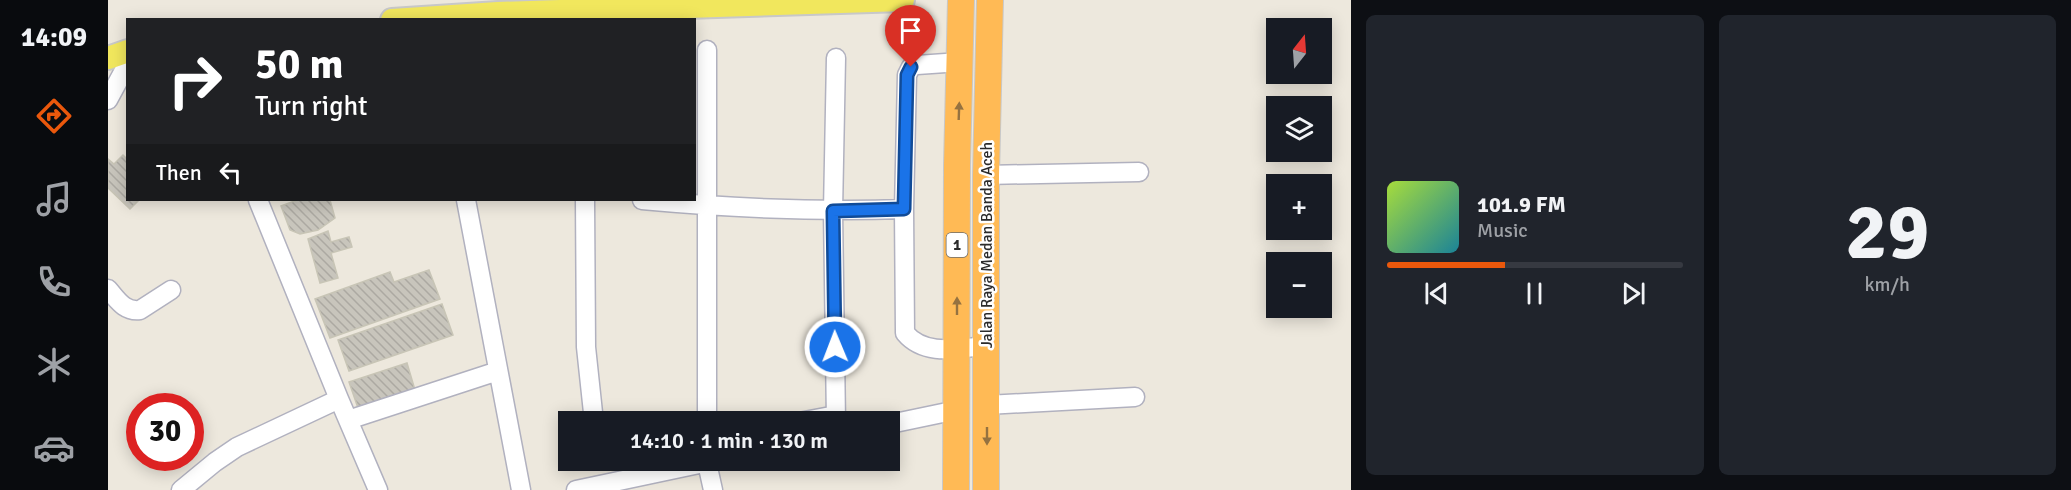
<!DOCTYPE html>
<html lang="en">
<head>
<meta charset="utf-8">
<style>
	body { margin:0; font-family:Signika,sans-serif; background:#20242c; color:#f1f3f6; height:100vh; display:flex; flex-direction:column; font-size:22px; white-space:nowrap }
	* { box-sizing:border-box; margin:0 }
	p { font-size:20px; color:#9ea1a6 }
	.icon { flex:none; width:33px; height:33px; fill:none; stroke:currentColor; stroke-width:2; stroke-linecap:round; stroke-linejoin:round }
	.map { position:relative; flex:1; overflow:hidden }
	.drawer { display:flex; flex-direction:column; gap:15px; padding:15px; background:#0d0f14; width:720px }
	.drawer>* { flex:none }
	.top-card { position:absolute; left:18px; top:18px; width:570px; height:183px; border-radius:0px; box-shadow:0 3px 15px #0003; background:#202124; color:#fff; overflow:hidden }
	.needle { width:39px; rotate:17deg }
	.controls { position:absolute; left:1158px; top:18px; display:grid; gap:12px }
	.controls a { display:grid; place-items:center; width:66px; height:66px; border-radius:0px; background:#171b24; box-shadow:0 3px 15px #0003; font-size:30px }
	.speed { position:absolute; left:18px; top:393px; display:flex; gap:12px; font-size:30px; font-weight:700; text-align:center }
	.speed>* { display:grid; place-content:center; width:78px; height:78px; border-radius:50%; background:#171b24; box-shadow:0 3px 15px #0003; line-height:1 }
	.speed .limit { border:9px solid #d22; background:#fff; color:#111 }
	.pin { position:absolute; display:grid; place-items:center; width:51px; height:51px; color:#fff; margin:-62px -26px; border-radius:50% 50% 50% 0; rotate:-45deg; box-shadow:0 0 6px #0007 }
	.pin .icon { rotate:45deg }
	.me { position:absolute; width:66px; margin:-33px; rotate:359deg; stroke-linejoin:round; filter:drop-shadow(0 0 4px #0008) }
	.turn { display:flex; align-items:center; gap:21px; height:126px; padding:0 30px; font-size:27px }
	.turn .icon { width:78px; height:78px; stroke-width:2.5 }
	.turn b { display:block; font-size:42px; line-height:51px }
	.then { display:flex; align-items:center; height:57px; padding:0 30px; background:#0003; gap:12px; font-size:22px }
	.drawer .card { flex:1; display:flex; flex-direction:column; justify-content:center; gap:9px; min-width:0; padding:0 21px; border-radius:9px; background:#20242c }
	.drawer .dial { align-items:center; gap:0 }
	.dial b { font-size:78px; line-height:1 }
	.song { display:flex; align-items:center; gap:18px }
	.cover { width:72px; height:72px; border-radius:9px; background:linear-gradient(135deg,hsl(80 70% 55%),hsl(190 70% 35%)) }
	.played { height:6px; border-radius:3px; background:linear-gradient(90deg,#ea580c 40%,#363941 40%) }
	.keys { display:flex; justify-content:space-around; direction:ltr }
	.drawer .tiles { flex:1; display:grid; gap:15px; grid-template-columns:repeat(2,1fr) }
	.trip { position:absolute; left:450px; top:411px; width:342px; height:60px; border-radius:0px; background:#171b24; box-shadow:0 3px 15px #0003; font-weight:600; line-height:60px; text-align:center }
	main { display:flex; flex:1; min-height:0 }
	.menu { display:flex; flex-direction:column; width:108px; justify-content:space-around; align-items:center; background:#090b0e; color:#9ea1a6 }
	.menu .icon { width:42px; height:42px }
	.menu .current { color:#ea580c }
	.menu b { font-size:27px; color:#f1f3f6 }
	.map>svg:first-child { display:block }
	.building { fill:url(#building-back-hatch); stroke:#c8c5b6; stroke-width:1.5 }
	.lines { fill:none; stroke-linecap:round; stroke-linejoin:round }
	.minor-casing { stroke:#b1b1bf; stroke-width:21 }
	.major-casing { stroke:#c8c8c8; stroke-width:26 }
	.highway-casing { stroke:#c8c8c8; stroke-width:28 }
	.minor { stroke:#fff; stroke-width:18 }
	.major { stroke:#f1e75d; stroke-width:22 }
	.highway { stroke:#ffba55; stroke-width:26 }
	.oneway { fill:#957240 }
	.route-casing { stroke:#114b97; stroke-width:15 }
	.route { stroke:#1a73e8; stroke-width:10 }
	.labels { text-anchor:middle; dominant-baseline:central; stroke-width:5; stroke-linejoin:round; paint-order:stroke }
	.shield { fill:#fff; stroke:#6b6b6b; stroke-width:1.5 }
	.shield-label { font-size:15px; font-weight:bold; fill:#2b2b2b }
	.street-label { font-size:16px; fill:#2b2b2b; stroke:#fff }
</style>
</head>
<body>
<main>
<nav class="menu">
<b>14:09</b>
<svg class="icon current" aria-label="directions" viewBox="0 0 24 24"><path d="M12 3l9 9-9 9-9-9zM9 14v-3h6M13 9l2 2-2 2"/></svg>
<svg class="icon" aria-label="music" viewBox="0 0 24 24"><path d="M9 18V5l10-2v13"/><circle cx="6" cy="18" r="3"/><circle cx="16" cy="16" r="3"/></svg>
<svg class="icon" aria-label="phone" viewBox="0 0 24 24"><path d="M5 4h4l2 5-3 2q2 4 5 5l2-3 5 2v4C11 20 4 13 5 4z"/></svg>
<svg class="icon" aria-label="climate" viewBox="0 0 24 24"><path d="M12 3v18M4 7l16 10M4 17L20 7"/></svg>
<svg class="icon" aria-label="car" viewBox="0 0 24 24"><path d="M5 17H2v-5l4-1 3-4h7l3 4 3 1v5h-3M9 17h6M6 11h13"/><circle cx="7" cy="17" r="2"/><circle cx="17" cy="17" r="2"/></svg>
</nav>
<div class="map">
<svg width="1243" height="490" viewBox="0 0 1243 490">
	<defs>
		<pattern id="building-back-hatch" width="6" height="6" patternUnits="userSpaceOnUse" patternTransform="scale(1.5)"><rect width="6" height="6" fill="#c8c5bc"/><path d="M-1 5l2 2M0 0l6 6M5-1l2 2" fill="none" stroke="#aca9a2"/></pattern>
	</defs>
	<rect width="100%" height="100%" fill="#ede8dd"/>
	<path class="building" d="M15,155l5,5v40h11l-9,9 -22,-21v-29l6,5z
		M189,200h33l5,18 -17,12 -18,4 -10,-4 -9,-24z
		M220,231l3,11 18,-5 3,10 -21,6 7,25 -18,5 -12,-44z
		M321,270l11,29 -110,39 -15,-39 75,-27 4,10z
		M334,304l11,31 -104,36 -11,-31z
		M299,363l8,27 -57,18 -9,-26z"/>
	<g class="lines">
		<g class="minor-casing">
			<path id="minor" d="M728,58l-3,153 3,211
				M852,62l-43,3 -6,2 -4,8 -3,134 1,124c20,24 54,15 81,13
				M0,100l20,-37
				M878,175l153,-3
				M150,200l81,199 39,91
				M358,200l55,290
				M477,200l1,147 8,75
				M534,200c87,8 174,12 262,9
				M0,289c9,10 16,23 32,21l31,-20
				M879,405l148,-8
				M240,420l150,-49
				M599,422v-372
				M691,422l37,-7
				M782,424l67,-14
				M599,463l6,27
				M73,490l34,-28 22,-15 102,-48
				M468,490l142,-30"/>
		</g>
		<g class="major-casing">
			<path id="major" d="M284,20l106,-7 405,-13
				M0,58l20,-7"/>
		</g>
		<g class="highway-casing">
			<path id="highway" d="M848,490l1,-325 4,-165
				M878,490v-315l4,-175"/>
		</g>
		<use href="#minor" class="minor"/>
		<use href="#major" class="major"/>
		<use href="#highway" class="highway"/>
	</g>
	<defs><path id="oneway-solid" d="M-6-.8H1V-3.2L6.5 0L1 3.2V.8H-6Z" transform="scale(1.5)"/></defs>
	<g class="oneway">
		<use href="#oneway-solid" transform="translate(851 111) rotate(-88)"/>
		<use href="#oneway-solid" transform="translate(849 306) rotate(-90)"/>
		<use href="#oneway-solid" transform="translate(879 436) rotate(90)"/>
	</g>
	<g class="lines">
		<g class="route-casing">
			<path id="route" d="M727,347l-2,-136 71,-2 3,-134 4,-8"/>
		</g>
		<use href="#route" class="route"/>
	</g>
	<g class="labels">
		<rect class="shield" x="838.5" y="233" width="21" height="24" rx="4.5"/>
		<g class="shield-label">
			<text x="849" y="245">1</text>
		</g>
		<g class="street-label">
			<text transform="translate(879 245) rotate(-90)">Jalan Raya Medan Banda Aceh</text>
		</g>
	</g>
</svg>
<div class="controls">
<a><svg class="needle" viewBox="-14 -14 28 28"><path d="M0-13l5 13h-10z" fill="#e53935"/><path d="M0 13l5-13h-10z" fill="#9ea1a6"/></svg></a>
<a><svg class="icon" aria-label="layers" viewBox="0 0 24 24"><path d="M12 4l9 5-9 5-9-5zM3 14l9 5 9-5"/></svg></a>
<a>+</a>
<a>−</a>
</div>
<div class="speed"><div class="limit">30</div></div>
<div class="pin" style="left:803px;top:67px;background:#d93025"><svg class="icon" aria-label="arrive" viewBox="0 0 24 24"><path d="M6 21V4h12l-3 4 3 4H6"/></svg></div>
<svg class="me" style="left:727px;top:347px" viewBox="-20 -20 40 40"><circle r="17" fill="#1a73e8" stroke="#fff" stroke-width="3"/><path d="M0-11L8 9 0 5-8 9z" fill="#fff"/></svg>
<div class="trip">14:10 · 1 min · 130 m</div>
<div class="top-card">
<div class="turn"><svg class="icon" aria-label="right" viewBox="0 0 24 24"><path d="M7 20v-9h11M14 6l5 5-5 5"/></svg><div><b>50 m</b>Turn right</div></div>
<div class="then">Then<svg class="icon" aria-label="left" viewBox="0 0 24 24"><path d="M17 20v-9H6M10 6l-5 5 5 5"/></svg></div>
</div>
</div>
<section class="drawer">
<div class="tiles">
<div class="card">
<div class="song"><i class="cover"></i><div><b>101.9 FM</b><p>Music</p></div></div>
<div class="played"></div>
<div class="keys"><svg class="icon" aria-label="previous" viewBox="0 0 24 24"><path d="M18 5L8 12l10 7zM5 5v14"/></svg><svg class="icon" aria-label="pause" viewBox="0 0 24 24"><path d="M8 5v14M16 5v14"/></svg><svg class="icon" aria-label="next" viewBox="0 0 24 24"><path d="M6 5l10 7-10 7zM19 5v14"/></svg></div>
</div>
<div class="card dial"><b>29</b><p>km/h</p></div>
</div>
</section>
</main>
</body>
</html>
